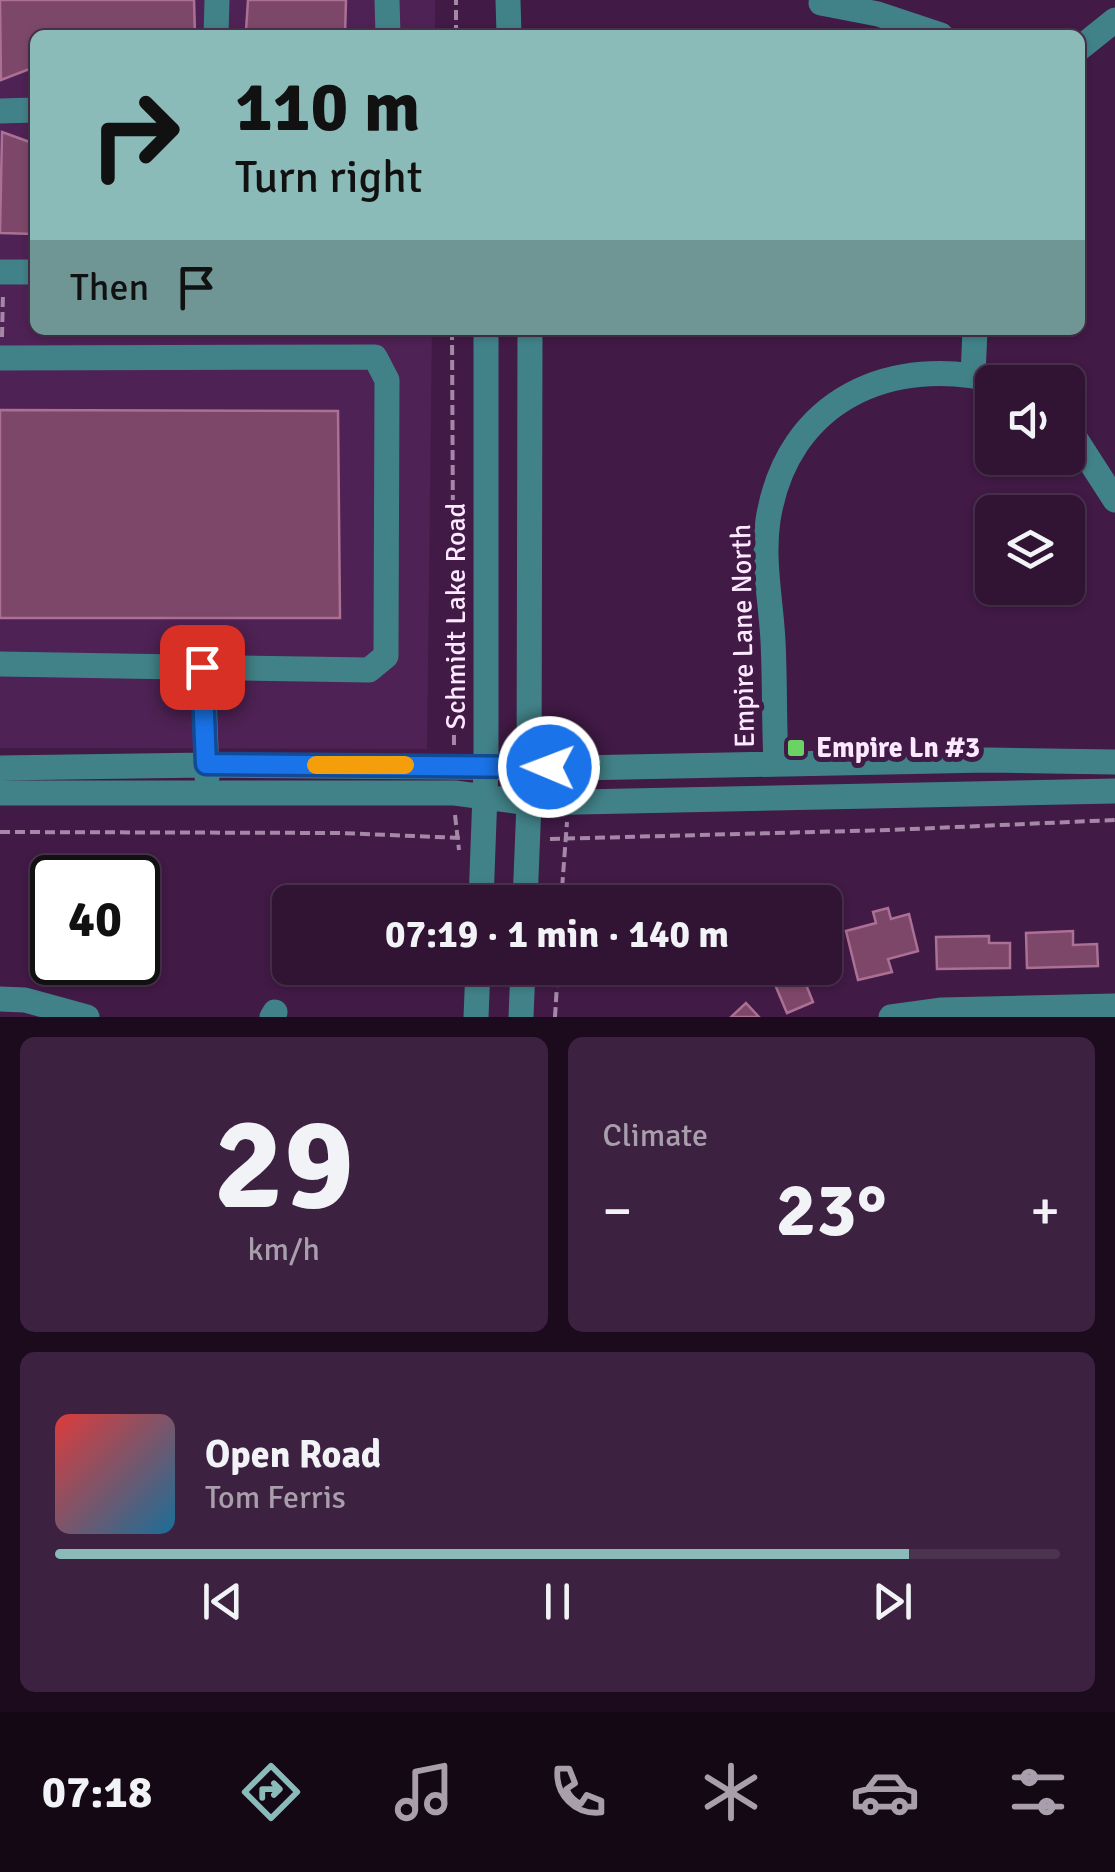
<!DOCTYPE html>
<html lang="en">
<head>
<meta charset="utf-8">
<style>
	body { margin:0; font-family:Signika,sans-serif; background:#3d2140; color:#f1f3f6; height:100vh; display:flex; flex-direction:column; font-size:38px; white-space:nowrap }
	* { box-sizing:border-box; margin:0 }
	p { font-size:32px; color:#a89eac }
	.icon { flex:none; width:55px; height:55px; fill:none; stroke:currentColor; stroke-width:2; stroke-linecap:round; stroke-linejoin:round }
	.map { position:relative; height:1017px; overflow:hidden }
	.sheet { display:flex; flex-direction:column; gap:20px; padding:20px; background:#1b0b1d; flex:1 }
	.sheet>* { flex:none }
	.hud { position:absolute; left:30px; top:30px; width:1055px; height:305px; border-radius:15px; box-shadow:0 2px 8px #0004,0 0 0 2px #4c334f; background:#8bbbb9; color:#111; overflow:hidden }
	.controls { position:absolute; left:975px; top:365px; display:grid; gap:20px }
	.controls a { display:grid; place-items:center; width:110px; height:110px; border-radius:15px; background:#311434; box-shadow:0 2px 8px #0004,0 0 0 2px #4c334f; font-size:50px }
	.speed { position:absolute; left:30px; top:855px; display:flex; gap:20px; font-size:50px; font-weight:700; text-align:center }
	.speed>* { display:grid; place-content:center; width:130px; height:130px; border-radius:50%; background:#311434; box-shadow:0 2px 8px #0004,0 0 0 2px #4c334f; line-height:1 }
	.speed .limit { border:5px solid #111; border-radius:15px; background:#fff; color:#111 }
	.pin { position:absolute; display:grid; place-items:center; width:85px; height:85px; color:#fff; margin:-42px; border-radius:20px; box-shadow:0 5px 15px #0006 }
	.me { position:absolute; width:110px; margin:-55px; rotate:271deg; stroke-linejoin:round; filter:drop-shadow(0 0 8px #0008) }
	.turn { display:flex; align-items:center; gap:35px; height:210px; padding:0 40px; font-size:45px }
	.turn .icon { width:130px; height:130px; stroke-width:2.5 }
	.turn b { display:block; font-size:70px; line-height:85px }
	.then { display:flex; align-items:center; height:95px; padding:0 40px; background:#0003; gap:20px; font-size:38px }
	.big { font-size:75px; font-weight:700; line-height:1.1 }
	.sheet .card { flex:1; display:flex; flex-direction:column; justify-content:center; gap:15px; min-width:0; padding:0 35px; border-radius:15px; background:#3d2140 }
	.sheet .dial { align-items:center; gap:0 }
	.dial b { font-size:130px; line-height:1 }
	.song { display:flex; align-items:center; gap:30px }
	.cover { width:120px; height:120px; border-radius:15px; background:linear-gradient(135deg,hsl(0 70% 55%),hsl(200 70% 35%)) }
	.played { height:10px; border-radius:5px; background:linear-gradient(90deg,#8bbbb9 85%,#4c334f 85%) }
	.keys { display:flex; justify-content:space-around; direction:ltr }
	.heat { display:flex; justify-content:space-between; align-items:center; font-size:55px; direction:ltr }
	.sheet .tiles { flex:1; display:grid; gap:20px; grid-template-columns:1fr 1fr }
	.card:last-child { grid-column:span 2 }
	.trip { position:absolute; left:272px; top:885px; width:570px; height:100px; border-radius:15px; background:#311434; box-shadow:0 2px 8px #0004,0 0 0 2px #4c334f; font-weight:700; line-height:100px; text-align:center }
	.tab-bar { display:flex; height:160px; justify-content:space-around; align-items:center; background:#140815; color:#a89eac }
	.tab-bar .icon { width:70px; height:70px }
	.tab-bar .active { color:#8bbbb9 }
	.tab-bar b { font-size:45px; color:#f1f3f6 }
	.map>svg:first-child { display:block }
	.built { fill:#4e2254 }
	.building { fill:#7d4769; stroke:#ab7094; stroke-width:2.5 }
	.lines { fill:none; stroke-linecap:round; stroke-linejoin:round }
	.path { stroke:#a588a8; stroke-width:4; stroke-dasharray:10 5; stroke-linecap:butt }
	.minor { stroke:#418288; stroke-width:25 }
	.route-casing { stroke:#114b97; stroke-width:25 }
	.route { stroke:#1a73e8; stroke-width:18 }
	.slow { stroke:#f59e0b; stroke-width:18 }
	.poi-dot { fill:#6ad364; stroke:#411a46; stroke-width:4 }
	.labels { text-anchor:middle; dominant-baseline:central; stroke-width:10; stroke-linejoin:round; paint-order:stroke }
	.street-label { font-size:28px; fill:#fde9ff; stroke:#411a46 }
	.poi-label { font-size:28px; font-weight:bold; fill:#fde9ff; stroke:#411a46; text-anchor:start }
</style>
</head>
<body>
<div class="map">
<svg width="1115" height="1017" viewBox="0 0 1115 1017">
	<rect width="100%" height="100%" fill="#411a46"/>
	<path class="built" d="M0,0h435v35h-400v295h397l-5,419 -427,-1z"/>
	<path class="building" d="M0,0h194l1,35h-160v32l-34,13z
		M248,0h98l-1,35h-88l-11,-4z
		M2,132l33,12v90l-35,-1z
		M0,410l338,1 2,207h-340z
		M888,908l3,11 18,-5 9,37 -30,8 4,13 -34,8 -12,-49 30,-8 -3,-11z
		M1073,931v14l24,-1 1,22 -71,2 -1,-35z
		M989,936v7h21v25l-73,1 -1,-32z
		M825,955l7,16 -27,11 8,20 -26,11 -19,-45h57z
		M746,1003l13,14h-28z"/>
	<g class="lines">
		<path class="path" d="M456,35v-35
			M452,330l2,415
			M2,337l1,-45
			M549,734l21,9h12
			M455,815l4,35
			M0,832l341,1 120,5
			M550,839l339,-9 226,-10
			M561,902l6,-80
			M555,1017l3,-49"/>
		<path class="minor" d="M387,0l1,35
			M508,0l1,35
			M821,3l57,11 63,21
			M216,35l1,-35
			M1080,48l35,-28
			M0,111l35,-1
			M0,272h35
			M0,358l375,-1 12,23 -1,276 -17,14 -369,-6
			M973,375l2,-45
			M1068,427l47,73
			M203,667l4,110
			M776,763c-2,-40 -1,-81 -3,-122 -2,-40 -11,-80 -5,-121 19,-121 124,-167 234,-138
			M0,768l206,-3 371,3 411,-8 127,2
			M0,793h455l74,10 586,-12
			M481,902l5,-136v-436
			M525,902l4,-99 1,-473
			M0,999l25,1 62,17
			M272,1017l3,-5
			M476,1017l2,-49
			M521,1017l2,-49
			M891,1017l51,-7 173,-4"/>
	</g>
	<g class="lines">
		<g class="route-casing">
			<path id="route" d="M202,667l4,97 343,3"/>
		</g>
		<use href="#route" class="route"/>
		<path class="slow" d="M316,765h89"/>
	</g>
	<rect class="poi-dot" x="786" y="738" width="20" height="20" rx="5"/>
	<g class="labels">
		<g class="street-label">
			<text transform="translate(456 616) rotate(-90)">Schmidt Lake Road</text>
			<text transform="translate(743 636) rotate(-91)">Empire Lane North</text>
		</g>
		<g class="poi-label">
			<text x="816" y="748">Empire Ln #3</text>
		</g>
	</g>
</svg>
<div class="controls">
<a><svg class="icon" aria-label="sound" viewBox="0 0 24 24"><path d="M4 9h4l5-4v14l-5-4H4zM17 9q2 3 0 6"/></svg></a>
<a><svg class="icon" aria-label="layers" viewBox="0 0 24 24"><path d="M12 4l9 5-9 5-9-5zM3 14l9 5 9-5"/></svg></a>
</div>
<div class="speed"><div class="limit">40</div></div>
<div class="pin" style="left:202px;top:667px;background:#d93025"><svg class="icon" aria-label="arrive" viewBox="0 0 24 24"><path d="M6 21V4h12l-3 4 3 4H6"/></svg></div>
<svg class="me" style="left:549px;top:767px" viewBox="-20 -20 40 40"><circle r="17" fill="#1a73e8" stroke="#fff" stroke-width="3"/><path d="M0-11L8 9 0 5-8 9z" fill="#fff"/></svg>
<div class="trip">07:19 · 1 min · 140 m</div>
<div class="hud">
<div class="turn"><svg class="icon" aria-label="right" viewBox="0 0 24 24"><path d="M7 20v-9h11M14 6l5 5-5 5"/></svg><div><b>110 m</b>Turn right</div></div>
<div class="then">Then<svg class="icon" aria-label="arrive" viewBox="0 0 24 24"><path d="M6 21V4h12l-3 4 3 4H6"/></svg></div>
</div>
</div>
<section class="sheet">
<div class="tiles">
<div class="card dial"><b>29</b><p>km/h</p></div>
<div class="card"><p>Climate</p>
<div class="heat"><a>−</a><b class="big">23°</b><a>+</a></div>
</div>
<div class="card">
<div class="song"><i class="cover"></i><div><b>Open Road</b><p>Tom Ferris</p></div></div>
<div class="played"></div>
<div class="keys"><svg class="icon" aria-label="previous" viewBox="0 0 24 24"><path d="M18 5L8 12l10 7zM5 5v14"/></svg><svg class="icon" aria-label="pause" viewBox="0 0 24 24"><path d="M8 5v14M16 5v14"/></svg><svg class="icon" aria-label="next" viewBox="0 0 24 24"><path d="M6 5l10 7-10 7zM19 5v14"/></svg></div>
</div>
</div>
</section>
<nav class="tab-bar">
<b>07:18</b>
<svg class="icon active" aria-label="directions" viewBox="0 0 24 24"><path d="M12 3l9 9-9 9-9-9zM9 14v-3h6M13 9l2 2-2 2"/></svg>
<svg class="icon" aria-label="music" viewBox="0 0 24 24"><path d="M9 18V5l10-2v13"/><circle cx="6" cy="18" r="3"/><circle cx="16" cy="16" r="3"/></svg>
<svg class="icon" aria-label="phone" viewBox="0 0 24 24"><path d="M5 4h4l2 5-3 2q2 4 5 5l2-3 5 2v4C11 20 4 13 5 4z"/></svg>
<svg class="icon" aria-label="climate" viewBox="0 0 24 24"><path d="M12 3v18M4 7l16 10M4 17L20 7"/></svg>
<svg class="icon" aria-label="car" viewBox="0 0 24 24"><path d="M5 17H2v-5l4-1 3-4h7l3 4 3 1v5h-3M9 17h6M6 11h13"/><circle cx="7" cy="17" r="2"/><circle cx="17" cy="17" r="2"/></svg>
<svg class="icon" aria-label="filters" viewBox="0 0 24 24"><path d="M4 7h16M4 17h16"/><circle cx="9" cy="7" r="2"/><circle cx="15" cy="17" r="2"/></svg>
</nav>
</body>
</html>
